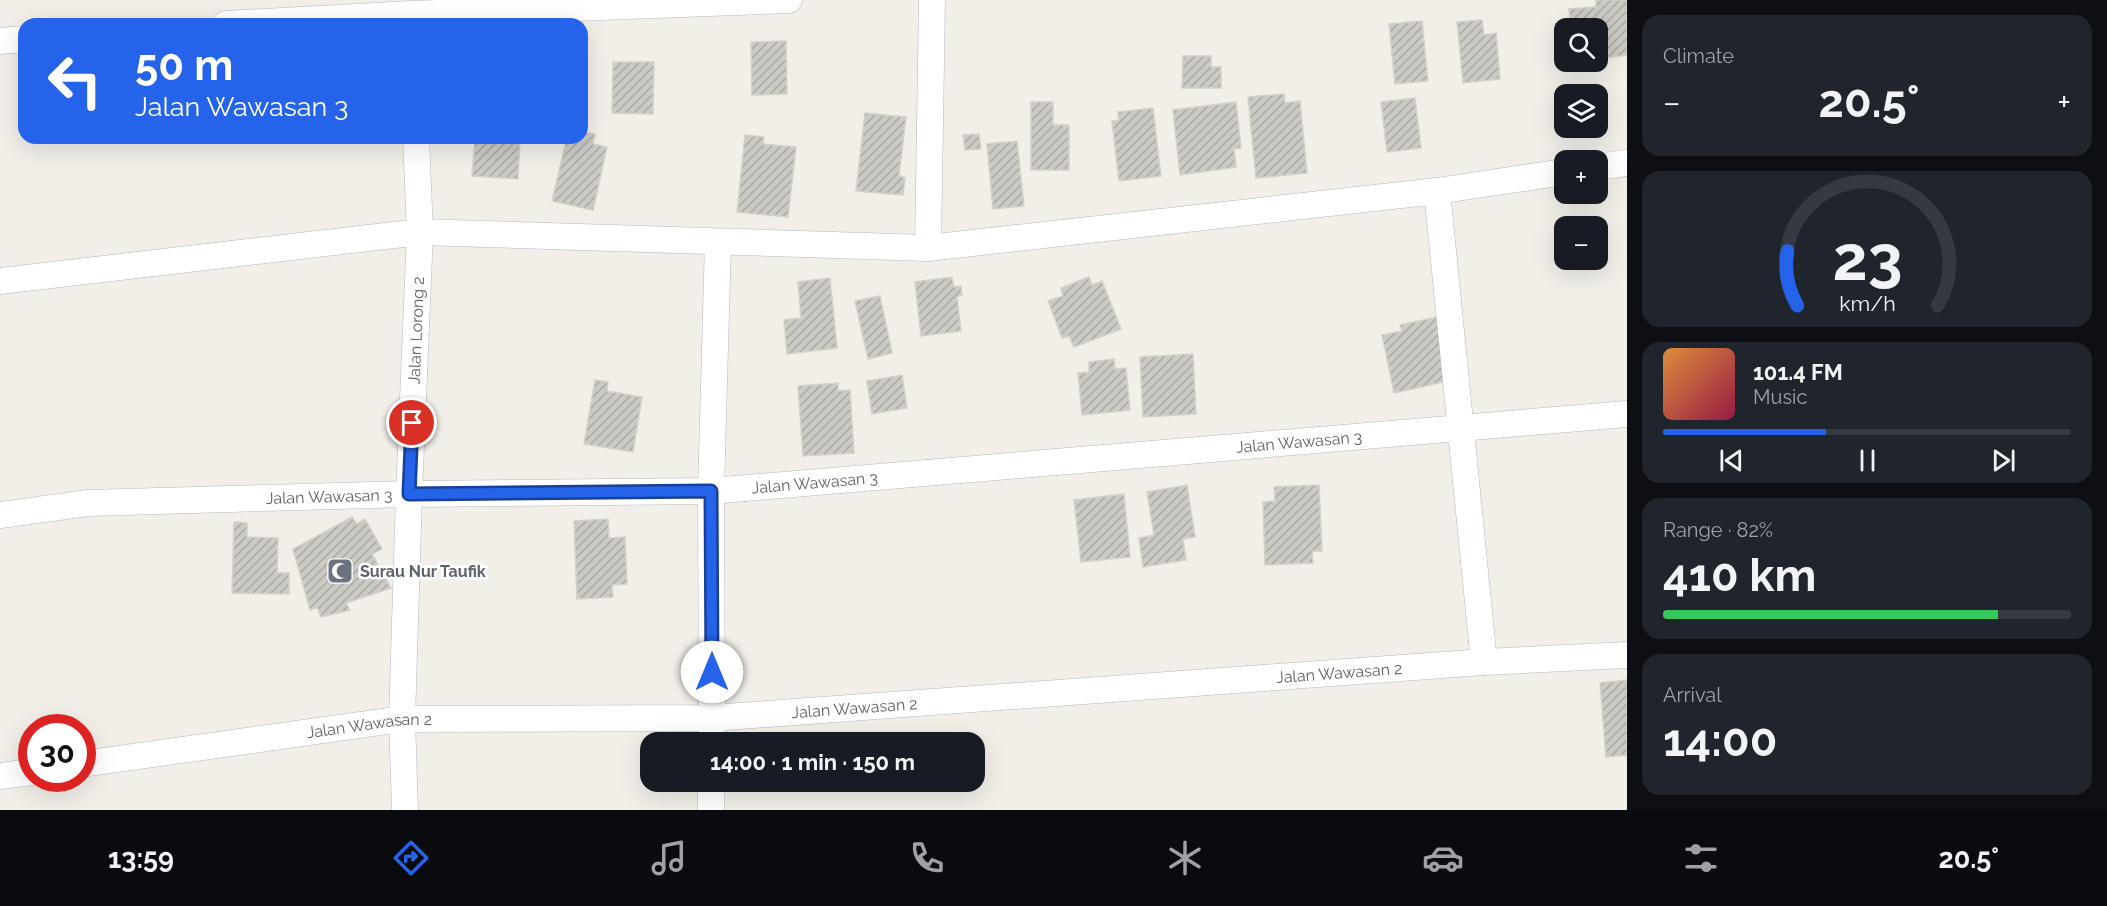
<!DOCTYPE html>
<html lang="en">
<head>
<meta charset="utf-8">
<style>
	body { margin:0; font-family:Raleway,sans-serif; background:#20242c; color:#f1f3f6; height:100vh; display:flex; flex-direction:column; font-size:22px; white-space:nowrap }
	* { box-sizing:border-box; margin:0 }
	p { font-size:20px; color:#9ea1a6 }
	.icon { flex:none; width:33px; height:33px; fill:none; stroke:currentColor; stroke-width:2; stroke-linecap:round; stroke-linejoin:round }
	.map { position:relative; flex:1; overflow:hidden }
	.side { display:flex; flex-direction:column; gap:15px; padding:15px; background:#0d0f14; width:480px }
	.side>* { flex:none }
	.hud { position:absolute; left:18px; top:18px; width:570px; height:126px; border-radius:18px; box-shadow:0 6px 24px #0002; background:#2563eb; color:#fff; overflow:hidden }
	.controls { position:absolute; left:1554px; top:18px; display:grid; gap:12px }
	.controls a { display:grid; place-items:center; width:54px; height:54px; border-radius:12px; background:#171b24; box-shadow:0 6px 24px #0002; font-size:30px }
	.speed { position:absolute; left:18px; top:714px; display:flex; gap:12px; font-size:30px; font-weight:700; text-align:center }
	.speed>* { display:grid; place-content:center; width:78px; height:78px; border-radius:50%; background:#171b24; box-shadow:0 6px 24px #0002; line-height:1 }
	.speed .limit { border:9px solid #d22; background:#fff; color:#111 }
	.pin { position:absolute; display:grid; place-items:center; width:51px; height:51px; color:#fff; margin:-26px; border:3px solid #fff; border-radius:50%; box-shadow:0 2px 6px #0007 }
	.me { position:absolute; width:66px; margin:-33px; rotate:0deg; stroke-linejoin:round; filter:drop-shadow(0 0 4px #0008) }
	.turn { display:flex; align-items:center; gap:21px; height:126px; padding:0 18px; font-size:27px }
	.turn .icon { width:78px; height:78px; stroke-width:2.5 }
	.turn b { display:block; font-size:42px; line-height:51px }
	.big { font-size:45px; font-weight:700; line-height:1.1 }
	.side .card { flex:1; display:flex; flex-direction:column; justify-content:center; gap:9px; min-width:0; padding:0 21px; border-radius:18px; background:#20242c }
	.side .dial { align-items:center; gap:0 }
	.dial svg { height:156px; overflow:visible; fill:none; stroke:#363941; stroke-width:7; stroke-linecap:round; text-anchor:middle }
	.dial text { fill:#f1f3f6; stroke:none }
	.song { display:flex; align-items:center; gap:18px }
	.cover { width:72px; height:72px; border-radius:9px; background:linear-gradient(135deg,hsl(30 70% 55%),hsl(340 70% 35%)) }
	.played { height:6px; border-radius:3px; background:linear-gradient(90deg,#2563eb 40%,#363941 40%) }
	.keys { display:flex; justify-content:space-around; direction:ltr }
	.heat { display:flex; justify-content:space-between; align-items:center; font-size:33px; direction:ltr }
	.charge { height:9px; border-radius:4px; background:linear-gradient(90deg,#34c759 82%,#363941 0) }
	.trip { position:absolute; left:640px; top:732px; width:345px; height:60px; border-radius:18px; background:#171b24; box-shadow:0 6px 24px #0002; font-weight:700; line-height:60px; text-align:center }
	.menu { display:flex; height:96px; justify-content:space-around; align-items:center; background:#090b0e; color:#9ea1a6 }
	.menu .icon { width:42px; height:42px }
	.menu .active { color:#2563eb }
	.menu b { font-size:27px; color:#f1f3f6 }
	main { display:flex; flex:1; min-height:0 }
	.map>svg:first-child { display:block }
	.building { fill:url(#building-hatch); stroke:#d6d1c6; stroke-width:1.5 }
	.lines { fill:none; stroke-linecap:round; stroke-linejoin:round }
	.minor-casing { stroke:#b5b8bc; stroke-width:27 }
	.minor { stroke:#fff; stroke-width:26 }
	.route-casing { stroke:#184099; stroke-width:15 }
	.route { stroke:#2563eb; stroke-width:10 }
	.labels { text-anchor:middle; dominant-baseline:central; stroke-width:5; stroke-linejoin:round; paint-order:stroke }
	.street-label { font-size:16px; fill:#5f6368; stroke:#fff }
	.worship-label { font-size:16px; font-weight:bold; fill:#5b616d; stroke:#fff; text-anchor:start }
</style>
</head>
<body>
<main>
<div class="map">
<svg width="1627" height="810" viewBox="0 0 1627 810">
	<defs>
		<pattern id="building-hatch" width="6" height="6" patternUnits="userSpaceOnUse" patternTransform="scale(1.5)"><rect width="6" height="6" fill="#cccac5"/><path d="M-1 1l2-2M0 6l6-6M5 7l2-2" fill="none" stroke="#a9a8a4"/></pattern>
	</defs>
	<rect width="100%" height="100%" fill="#f1efe8"/>
	<path class="building" d="M1596,0h31v55l-29,4v-31h-27l-2,-19 27,-2z
		M1482,20l2,15 12,-2 4,46 -37,4 -6,-61z
		M1422,21l6,60 -33,3 -6,-60z
		M786,41l1,53 -35,1 -1,-53z
		M1183,56h28v11h10v21h-39z
		M613,62h41l-1,52 -41,-1z
		M1284,94l1,9 15,-2 7,72 -51,5 -8,-81z
		M1415,98l6,50 -34,4 -6,-50z
		M1031,102h22v23h16v45h-38z
		M1236,102l5,46 -7,1 2,18 -56,8 -7,-65z
		M1153,108l8,68 -42,5 -7,-60 7,-1 -1,-8z
		M865,113l41,4 -7,58 6,3 -2,17 -47,-4z
		M582,132l13,2 -2,10 14,3 -14,63 -41,-9 14,-60 6,1v-4h10z
		M979,134l2,15 -16,1 -2,-15z
		M745,135l19,2 -1,7 33,3 -8,70 -51,-5z
		M475,138h45l-2,41 -46,-3z
		M1017,141l7,65 -31,3 -6,-65z
		M952,277l2,10 7,-1 1,9 -5,2 4,34 -40,5 -6,-54z
		M1089,277l3,8 10,-4 19,48 -47,18 -5,-11 -7,2 -14,-37 15,-5 -2,-8z
		M830,278l7,70 -50,6 -3,-34 17,-2 -3,-36z
		M880,296l12,57 -24,6 -13,-58z
		M1438,317l14,63 -58,13 -12,-58 20,-4 -2,-6z
		M1193,354l3,60 -53,3 -3,-60z
		M1114,359l1,10 11,-1 4,42 -48,5 -4,-42 11,-1v-10z
		M902,375l5,33 -35,6 -5,-33z
		M595,380l13,2 -1,9 35,6 -9,55 -49,-8z
		M838,383v8l12,-1 4,63 -51,3 -5,-70z
		M1187,485l8,52 -12,2 3,21 -43,7 -4,-29 15,-3 -7,-43z
		M1319,485l3,66h-10l1,12 -48,2 -2,-63 12,-1 -1,-14z
		M1124,494l6,63 -49,5 -7,-62z
		M352,517l5,7 8,-5 17,30 -10,5 19,34 -45,15 4,7 -29,7 -4,-10 -7,3 -17,-61z
		M608,519l1,19 16,-1 2,47 -15,1 1,12 -36,2 -3,-78z
		M234,522l13,1v14l31,1 -1,35h12v21l-57,-1z
		M1627,680v75l-21,2 -6,-74z"/>
	<g class="lines">
		<g class="minor-casing">
			<g id="minor">
				<path d="M226,24l185,-10 378,-14"/>
				<path d="M0,41l24,-2"/>
				<path d="M1598,167l29,-4"/>
				<path d="M1437,191l47,471"/>
				<path d="M928,248l4,-248"/>
				<path d="M0,281l420,-49 508,16 509,-57 127,-19"/>
				<path id="s1" d="M0,515l88,-12 321,-9 302,-3 916,-77"/>
				<path d="M712,742l-1,-251 7,-249"/>
				<path id="s2" d="M82,764l320,-45 310,-1 772,-56 143,-7"/>
				<path d="M0,776l32,-4"/>
				<path id="s3" d="M405,810l-3,-91 7,-225 11,-262 -4,-94"/>
				<path d="M711,810v-28"/>
			</g>
		</g>
		<use href="#minor" class="minor"/>
	</g>
	<g class="lines">
		<g class="route-casing">
			<path id="route" d="M412,423l-3,71 302,-3 1,181"/>
		</g>
		<use href="#route" class="route"/>
	</g>
	<defs>
		<g id="mosque-square" transform="scale(1.35)"><rect x="-9" y="-9" width="18" height="18" rx="4" fill="#6b7280" stroke="#fff"/><path d="M3.5-4.9A6 6 0 1 0 3.5 4.9A5 5 0 1 1 3.5-4.9Z" fill="#fff"/></g>
	</defs>
	<g fill-rule="evenodd">
		<use href="#mosque-square" x="340" y="571"/>
	</g>
	<g class="labels">
		<g class="street-label">
			<text stroke="none"><textPath href="#s3" startOffset="480">Jalan Lorong 2</textPath></text>
			<text stroke="none"><textPath href="#s1" startOffset="1302">Jalan Wawasan 3</textPath></text>
			<text stroke="none"><textPath href="#s1" startOffset="816">Jalan Wawasan 3</textPath></text>
			<text stroke="none"><textPath href="#s1" startOffset="330">Jalan Wawasan 3</textPath></text>
			<text stroke="none"><textPath href="#s2" startOffset="1262">Jalan Wawasan 2</textPath></text>
			<text stroke="none"><textPath href="#s2" startOffset="776">Jalan Wawasan 2</textPath></text>
			<text stroke="none"><textPath href="#s2" startOffset="290">Jalan Wawasan 2</textPath></text>
		</g>
		<g class="worship-label">
			<text x="360" y="571">Surau Nur Taufik</text>
		</g>
	</g>
</svg>
<div class="controls">
<a><svg class="icon" aria-label="search" viewBox="0 0 24 24"><circle cx="10" cy="10" r="6"/><path d="M15 15l6 6"/></svg></a>
<a><svg class="icon" aria-label="layers" viewBox="0 0 24 24"><path d="M12 4l9 5-9 5-9-5zM3 14l9 5 9-5"/></svg></a>
<a>+</a>
<a>−</a>
</div>
<div class="speed"><div class="limit">30</div></div>
<div class="pin" style="left:412px;top:423px;background:#d93025"><svg class="icon" aria-label="arrive" viewBox="0 0 24 24"><path d="M6 21V4h12l-3 4 3 4H6"/></svg></div>
<svg class="me" style="left:712px;top:672px" viewBox="-20 -20 40 40"><circle r="19" fill="#fff"/><path d="M0-13L10 11 0 6-10 11z" fill="#2563eb"/></svg>
<div class="trip">14:00 · 1 min · 150 m</div>
<div class="hud">
<div class="turn"><svg class="icon" aria-label="left" viewBox="0 0 24 24"><path d="M17 20v-9H6M10 6l-5 5 5 5"/></svg><div><b>50 m</b>Jalan Wawasan 3</div></div>
</div>
</div>
<section class="side">
<div class="card"><p>Climate</p>
<div class="heat"><a>−</a><b class="big">20.5°</b><a>+</a></div>
</div>
<div class="card dial"><svg viewBox="0 0 100 80">
<path d="M14 69A42 42 0 1 1 86 69"/>
<path d="M14 69A42 42 0 0 1 9 41" stroke="#2563eb"/>
<text x="50" y="56" font-size="32" font-weight="700">23</text>
<text x="50" y="72" font-size="11">km/h</text>
</svg></div>
<div class="card">
<div class="song"><i class="cover"></i><div><b>101.4 FM</b><p>Music</p></div></div>
<div class="played"></div>
<div class="keys"><svg class="icon" aria-label="previous" viewBox="0 0 24 24"><path d="M18 5L8 12l10 7zM5 5v14"/></svg><svg class="icon" aria-label="pause" viewBox="0 0 24 24"><path d="M8 5v14M16 5v14"/></svg><svg class="icon" aria-label="next" viewBox="0 0 24 24"><path d="M6 5l10 7-10 7zM19 5v14"/></svg></div>
</div>
<div class="card"><p>Range · 82%</p><b class="big">410 km</b><div class="charge"></div></div>
<div class="card"><p>Arrival</p><b class="big">14:00</b></div>
</section>
</main>
<nav class="menu">
<b>13:59</b>
<svg class="icon active" aria-label="directions" viewBox="0 0 24 24"><path d="M12 3l9 9-9 9-9-9zM9 14v-3h6M13 9l2 2-2 2"/></svg>
<svg class="icon" aria-label="music" viewBox="0 0 24 24"><path d="M9 18V5l10-2v13"/><circle cx="6" cy="18" r="3"/><circle cx="16" cy="16" r="3"/></svg>
<svg class="icon" aria-label="phone" viewBox="0 0 24 24"><path d="M5 4h4l2 5-3 2q2 4 5 5l2-3 5 2v4C11 20 4 13 5 4z"/></svg>
<svg class="icon" aria-label="climate" viewBox="0 0 24 24"><path d="M12 3v18M4 7l16 10M4 17L20 7"/></svg>
<svg class="icon" aria-label="car" viewBox="0 0 24 24"><path d="M5 17H2v-5l4-1 3-4h7l3 4 3 1v5h-3M9 17h6M6 11h13"/><circle cx="7" cy="17" r="2"/><circle cx="17" cy="17" r="2"/></svg>
<svg class="icon" aria-label="filters" viewBox="0 0 24 24"><path d="M4 7h16M4 17h16"/><circle cx="9" cy="7" r="2"/><circle cx="15" cy="17" r="2"/></svg>
<b>20.5°</b>
</nav>
</body>
</html>
